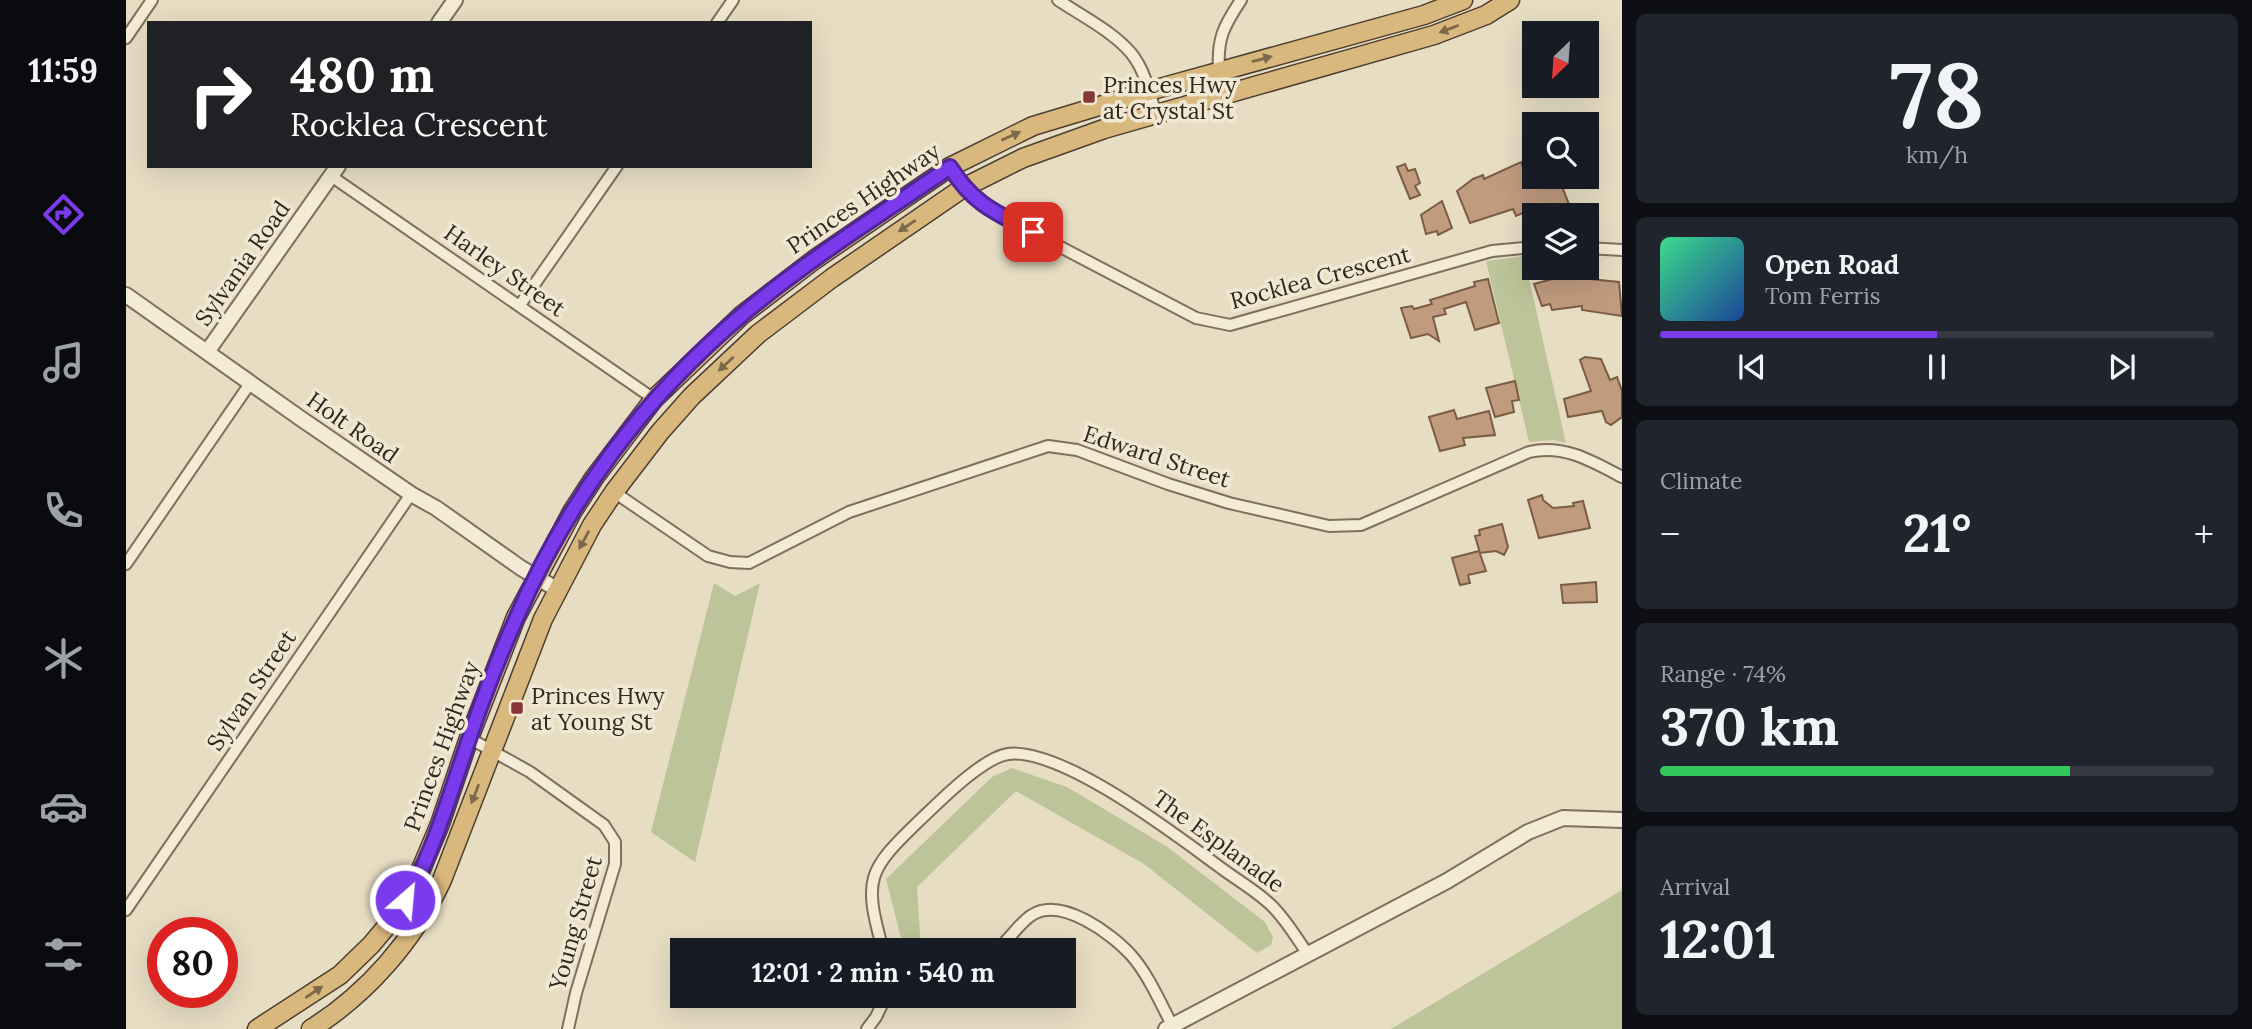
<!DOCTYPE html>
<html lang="en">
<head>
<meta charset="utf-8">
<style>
	body { margin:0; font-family:Lora,serif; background:#20242c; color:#f1f3f6; height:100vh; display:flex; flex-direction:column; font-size:26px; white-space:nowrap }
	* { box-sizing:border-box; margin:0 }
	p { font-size:23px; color:#9ea1a6 }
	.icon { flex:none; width:38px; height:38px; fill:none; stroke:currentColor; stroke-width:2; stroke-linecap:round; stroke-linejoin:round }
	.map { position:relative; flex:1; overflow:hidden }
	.panel { display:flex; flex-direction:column; gap:14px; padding:14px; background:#0d0f14; width:630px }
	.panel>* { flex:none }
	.guide { position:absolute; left:21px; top:21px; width:665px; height:147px; border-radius:0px; box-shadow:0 7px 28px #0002; background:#202124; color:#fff; overflow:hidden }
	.needle { width:46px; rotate:205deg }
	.fabs { position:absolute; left:1396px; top:21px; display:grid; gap:14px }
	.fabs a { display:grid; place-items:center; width:77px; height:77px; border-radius:0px; background:#171b24; box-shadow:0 7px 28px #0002; font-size:35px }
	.speed { position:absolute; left:21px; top:917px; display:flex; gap:14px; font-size:35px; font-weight:700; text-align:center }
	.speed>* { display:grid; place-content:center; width:91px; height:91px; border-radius:50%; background:#171b24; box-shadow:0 7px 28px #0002; line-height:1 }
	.speed .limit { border:10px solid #d22; background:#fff; color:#111 }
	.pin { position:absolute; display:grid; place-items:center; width:60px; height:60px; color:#fff; margin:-30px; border-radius:14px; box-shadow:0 4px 10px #0006 }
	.me { position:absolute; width:77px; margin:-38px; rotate:27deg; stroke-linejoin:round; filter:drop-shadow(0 0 5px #0008) }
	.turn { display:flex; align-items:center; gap:24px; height:147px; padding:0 28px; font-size:32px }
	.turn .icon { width:91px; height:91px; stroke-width:2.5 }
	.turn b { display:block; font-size:49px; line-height:60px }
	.big { font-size:52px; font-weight:700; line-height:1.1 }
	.panel .tile { flex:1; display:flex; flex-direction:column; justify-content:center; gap:10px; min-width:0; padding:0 24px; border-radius:10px; background:#20242c }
	.panel .dial { align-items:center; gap:0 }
	.dial b { font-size:91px; line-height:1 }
	.song { display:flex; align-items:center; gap:21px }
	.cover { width:84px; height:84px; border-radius:10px; background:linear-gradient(135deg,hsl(150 70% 55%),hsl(220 70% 35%)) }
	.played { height:7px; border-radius:4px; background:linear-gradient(90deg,#7c3aed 50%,#363941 50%) }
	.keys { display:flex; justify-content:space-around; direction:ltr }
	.heat { display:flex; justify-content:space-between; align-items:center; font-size:38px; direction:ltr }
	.charge { height:10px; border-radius:5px; background:linear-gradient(90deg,#34c759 74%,#363941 0) }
	.trip { position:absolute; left:544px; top:938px; width:406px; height:70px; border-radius:0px; background:#171b24; box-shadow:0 7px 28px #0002; font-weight:700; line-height:70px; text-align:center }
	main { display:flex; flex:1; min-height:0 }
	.dock { display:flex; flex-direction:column; width:126px; justify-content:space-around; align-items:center; background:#090b0e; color:#9ea1a6 }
	.dock .icon { width:49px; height:49px }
	.dock .selected { color:#7c3aed }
	.dock b { font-size:32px; color:#f1f3f6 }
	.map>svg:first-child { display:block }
	.green { fill:#bec499 }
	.building { fill:#c09b7e; stroke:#7b5c45; stroke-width:2 }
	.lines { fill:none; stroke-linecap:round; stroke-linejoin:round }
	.minor-casing { stroke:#7f6f5c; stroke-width:14 }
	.tertiary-casing { stroke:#7f6f5c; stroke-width:18 }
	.trunk-casing { stroke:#4d3e30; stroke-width:21 }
	.minor { stroke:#f3ebd5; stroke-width:10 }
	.tertiary { stroke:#f3ebd5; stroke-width:14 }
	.trunk { stroke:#d9b87e; stroke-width:18 }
	.oneway { fill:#7d6949 }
	.route-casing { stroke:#51269a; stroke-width:18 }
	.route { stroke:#7c3aed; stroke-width:12 }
	.poi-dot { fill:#863635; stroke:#f0e8d2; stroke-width:2.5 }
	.labels { text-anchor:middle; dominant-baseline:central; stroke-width:7; stroke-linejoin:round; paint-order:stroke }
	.poi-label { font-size:23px; fill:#31281e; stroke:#f0e8d2; text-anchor:start }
	.street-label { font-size:23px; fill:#31281e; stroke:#f0e8d2 }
</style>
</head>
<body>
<main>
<nav class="dock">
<b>11:59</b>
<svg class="icon selected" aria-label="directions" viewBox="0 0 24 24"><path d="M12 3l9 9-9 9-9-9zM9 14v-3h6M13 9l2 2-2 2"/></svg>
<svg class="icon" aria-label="music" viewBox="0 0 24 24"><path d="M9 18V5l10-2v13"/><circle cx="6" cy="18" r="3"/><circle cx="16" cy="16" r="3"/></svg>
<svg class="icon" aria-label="phone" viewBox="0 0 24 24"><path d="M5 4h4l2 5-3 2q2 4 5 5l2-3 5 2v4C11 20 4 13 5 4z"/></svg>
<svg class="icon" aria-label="climate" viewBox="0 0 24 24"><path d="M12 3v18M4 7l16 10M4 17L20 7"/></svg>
<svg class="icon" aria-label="car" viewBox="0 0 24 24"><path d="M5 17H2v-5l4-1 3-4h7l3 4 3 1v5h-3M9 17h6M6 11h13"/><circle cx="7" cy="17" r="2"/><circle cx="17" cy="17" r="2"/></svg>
<svg class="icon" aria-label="filters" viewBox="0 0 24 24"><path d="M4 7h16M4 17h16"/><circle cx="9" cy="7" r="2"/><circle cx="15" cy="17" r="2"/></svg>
</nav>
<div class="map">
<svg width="1496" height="1029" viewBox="0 0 1496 1029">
	<rect width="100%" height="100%" fill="#e7ddc3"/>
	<path class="green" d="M1398,256l42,187 -13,-3 -24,2 -43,-181z
		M588,583l21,13 25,-13 -65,279 -44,-30z
		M886,768l55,19 99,59 99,76 8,15 -2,8 -14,8 -113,-89 -128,-73 -99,96 4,63h-17l-18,-71 106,-102z
		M1496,890v139h-231z"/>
	<path class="building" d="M1395,162l6,15h31l13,32 -15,6h-11l-4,-10 -25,11 -3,-7 -43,14 -13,-32 16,-12 10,-4 1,4z
		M1279,164l3,7 7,-2 5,14 -5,3 5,9 -10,4 -13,-32z
		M1316,201l10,27 -14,7 -1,-4 -11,3 -5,-19z
		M1426,268l36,2 2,9 29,3 3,34 -40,-6v-4l-30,4 -2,-6 -8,2 -8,-22 22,-6z
		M1362,279l11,44 -24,7 -9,-28 -22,7 2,5 -13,3 6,24 -11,-7 -17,4 -10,-30 11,-2 2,3 18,-5 -2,-4 45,-14 -1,-4z
		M1459,357l16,2 9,21 7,-3 5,14v26l-11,8 -5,-3 -4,-11 -34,6 -4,-18 27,-8 -11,-31z
		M1389,381l4,19 -7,1 2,11 -19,5 -9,-29z
		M1328,410l3,9 32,-8 6,24 -32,3 2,7 -25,6 -11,-34z
		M1416,495l1,5 10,8 21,-2 -1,-3 10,-2 7,27 -51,10 -11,-38z
		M1376,524l6,23 -4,8 -8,-4 -16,2 -5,-17 5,-1 -1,-5z
		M1353,551l7,20 -18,4 2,8 -10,2 -8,-27z
		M1470,582l1,20 -34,1 -2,-18z"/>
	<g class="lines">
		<g class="minor-casing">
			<path id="minor" d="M932,0c24,16 54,31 73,53 14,17 19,41 25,62
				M591,23l16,-23
				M0,38l26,-38
				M1093,71c-2,-32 4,-44 22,-71
				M824,167l13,21 23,20 210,110 34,7 262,-74 43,-4
				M205,176l323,223
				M1461,248l35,2
				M394,305l97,-139
				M488,492l94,64 22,6 19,1 100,-51 199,-66 29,4 91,34 61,19 100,23 32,-1 168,-73c35,-8 63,9 93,25
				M0,564l125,-182
				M343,738l61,34 74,53 11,17v22l-39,129 -8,36
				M0,910l285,-416
				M879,942c9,-9 17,-21 27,-27 29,-19 80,19 99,40 17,19 29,47 41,70
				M757,950c-20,-72 -16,-79 37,-130 19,-18 62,-62 88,-66 54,-7 169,82 213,114 16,12 37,24 51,38 14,14 24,31 35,47
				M741,1029l9,-12 10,-21"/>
		</g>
		<g class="tertiary-casing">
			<path id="tertiary" d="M313,23l16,-23
				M0,295l174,123 111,76 25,14 85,60 37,22
				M81,352l131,-186
				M1040,1029l281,-148 81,-49 35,-14 59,2"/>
		</g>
		<g class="trunk-casing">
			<path id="trunk" d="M131,1029l83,-54 31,-30 26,-31 17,-28 26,-62 29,-86 47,-121 56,-105 22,-34 60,-79 88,-84 72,-55 136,-93 83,-41 116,-35 275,-76 39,-15
				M185,1029c56,-35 103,-89 131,-149l101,-261 49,-94 22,-33 46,-60 32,-36 66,-62 74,-56 131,-90 60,-30 81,-29 330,-94 52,-20 24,-15"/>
		</g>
		<use href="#minor" class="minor"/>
		<use href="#tertiary" class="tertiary"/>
		<use href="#trunk" class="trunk"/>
	</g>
	<defs><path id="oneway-solid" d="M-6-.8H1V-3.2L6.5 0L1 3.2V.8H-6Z" transform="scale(1.75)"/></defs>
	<g class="oneway">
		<use href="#oneway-solid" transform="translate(1323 29) rotate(159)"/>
		<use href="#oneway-solid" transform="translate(1136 59) rotate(-15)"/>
		<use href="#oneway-solid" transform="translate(885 136) rotate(-24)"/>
		<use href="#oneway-solid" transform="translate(781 226) rotate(146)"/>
		<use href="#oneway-solid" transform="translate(600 364) rotate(137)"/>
		<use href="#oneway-solid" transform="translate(458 540) rotate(118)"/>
		<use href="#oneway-solid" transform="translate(349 794) rotate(111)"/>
		<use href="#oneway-solid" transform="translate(188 992) rotate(-34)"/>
	</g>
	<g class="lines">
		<g class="route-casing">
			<path id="route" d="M279,900c26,-42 40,-91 56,-137 16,-49 34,-98 55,-144 50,-116 129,-223 226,-304 65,-55 138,-100 208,-148 23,37 46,46 83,65"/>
		</g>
		<use href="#route" class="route"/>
	</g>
	<g class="poi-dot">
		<rect x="956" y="90" width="14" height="14" rx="3.5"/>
		<rect x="384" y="701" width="14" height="14" rx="3.5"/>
	</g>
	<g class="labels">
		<g class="poi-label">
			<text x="977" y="84">Princes Hwy<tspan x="977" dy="26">at Crystal St</tspan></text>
			<text x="405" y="695">Princes Hwy<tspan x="405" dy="26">at Young St</tspan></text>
		</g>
		<g class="street-label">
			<text transform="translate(737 198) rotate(-34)">Princes Highway</text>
			<text transform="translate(116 263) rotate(-55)">Sylvania Road</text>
			<text transform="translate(379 270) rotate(35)">Harley Street</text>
			<text transform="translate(1194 277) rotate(-15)">Rocklea Crescent</text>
			<text transform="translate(227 427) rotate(35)">Holt Road</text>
			<text transform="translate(1031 456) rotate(18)">Edward Street</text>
			<text transform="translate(125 690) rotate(-56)">Sylvan Street</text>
			<text transform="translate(315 746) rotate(-70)">Princes Highway</text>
			<text transform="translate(1093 841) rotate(36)">The Esplanade</text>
			<text transform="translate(449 923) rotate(-74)">Young Street</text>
		</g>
	</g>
</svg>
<div class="fabs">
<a><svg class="needle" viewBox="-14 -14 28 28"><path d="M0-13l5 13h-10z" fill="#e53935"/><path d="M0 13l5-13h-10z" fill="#9ea1a6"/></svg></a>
<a><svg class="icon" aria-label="search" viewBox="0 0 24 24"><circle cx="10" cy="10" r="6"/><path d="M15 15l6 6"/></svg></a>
<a><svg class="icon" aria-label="layers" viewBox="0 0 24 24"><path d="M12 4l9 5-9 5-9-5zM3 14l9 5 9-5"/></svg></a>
</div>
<div class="speed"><div class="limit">80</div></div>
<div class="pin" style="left:907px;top:232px;background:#d93025"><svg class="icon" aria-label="arrive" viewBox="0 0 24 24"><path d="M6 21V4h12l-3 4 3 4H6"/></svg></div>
<svg class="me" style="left:279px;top:900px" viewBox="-20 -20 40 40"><circle r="17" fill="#7c3aed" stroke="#fff" stroke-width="3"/><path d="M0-11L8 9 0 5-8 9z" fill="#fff"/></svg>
<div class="trip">12:01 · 2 min · 540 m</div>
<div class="guide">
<div class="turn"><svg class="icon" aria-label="right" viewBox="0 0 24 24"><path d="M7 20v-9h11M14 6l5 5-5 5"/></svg><div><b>480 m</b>Rocklea Crescent</div></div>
</div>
</div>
<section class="panel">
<div class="tile dial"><b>78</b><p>km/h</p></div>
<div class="tile">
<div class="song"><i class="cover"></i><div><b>Open Road</b><p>Tom Ferris</p></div></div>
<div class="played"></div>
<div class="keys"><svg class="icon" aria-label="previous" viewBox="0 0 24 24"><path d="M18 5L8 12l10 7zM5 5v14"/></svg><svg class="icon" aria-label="pause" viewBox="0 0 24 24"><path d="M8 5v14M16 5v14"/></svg><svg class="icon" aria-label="next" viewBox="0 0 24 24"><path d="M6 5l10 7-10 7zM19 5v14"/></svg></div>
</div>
<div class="tile"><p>Climate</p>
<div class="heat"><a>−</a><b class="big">21°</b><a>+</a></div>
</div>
<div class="tile"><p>Range · 74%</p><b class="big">370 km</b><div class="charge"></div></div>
<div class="tile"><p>Arrival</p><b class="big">12:01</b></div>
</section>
</main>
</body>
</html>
